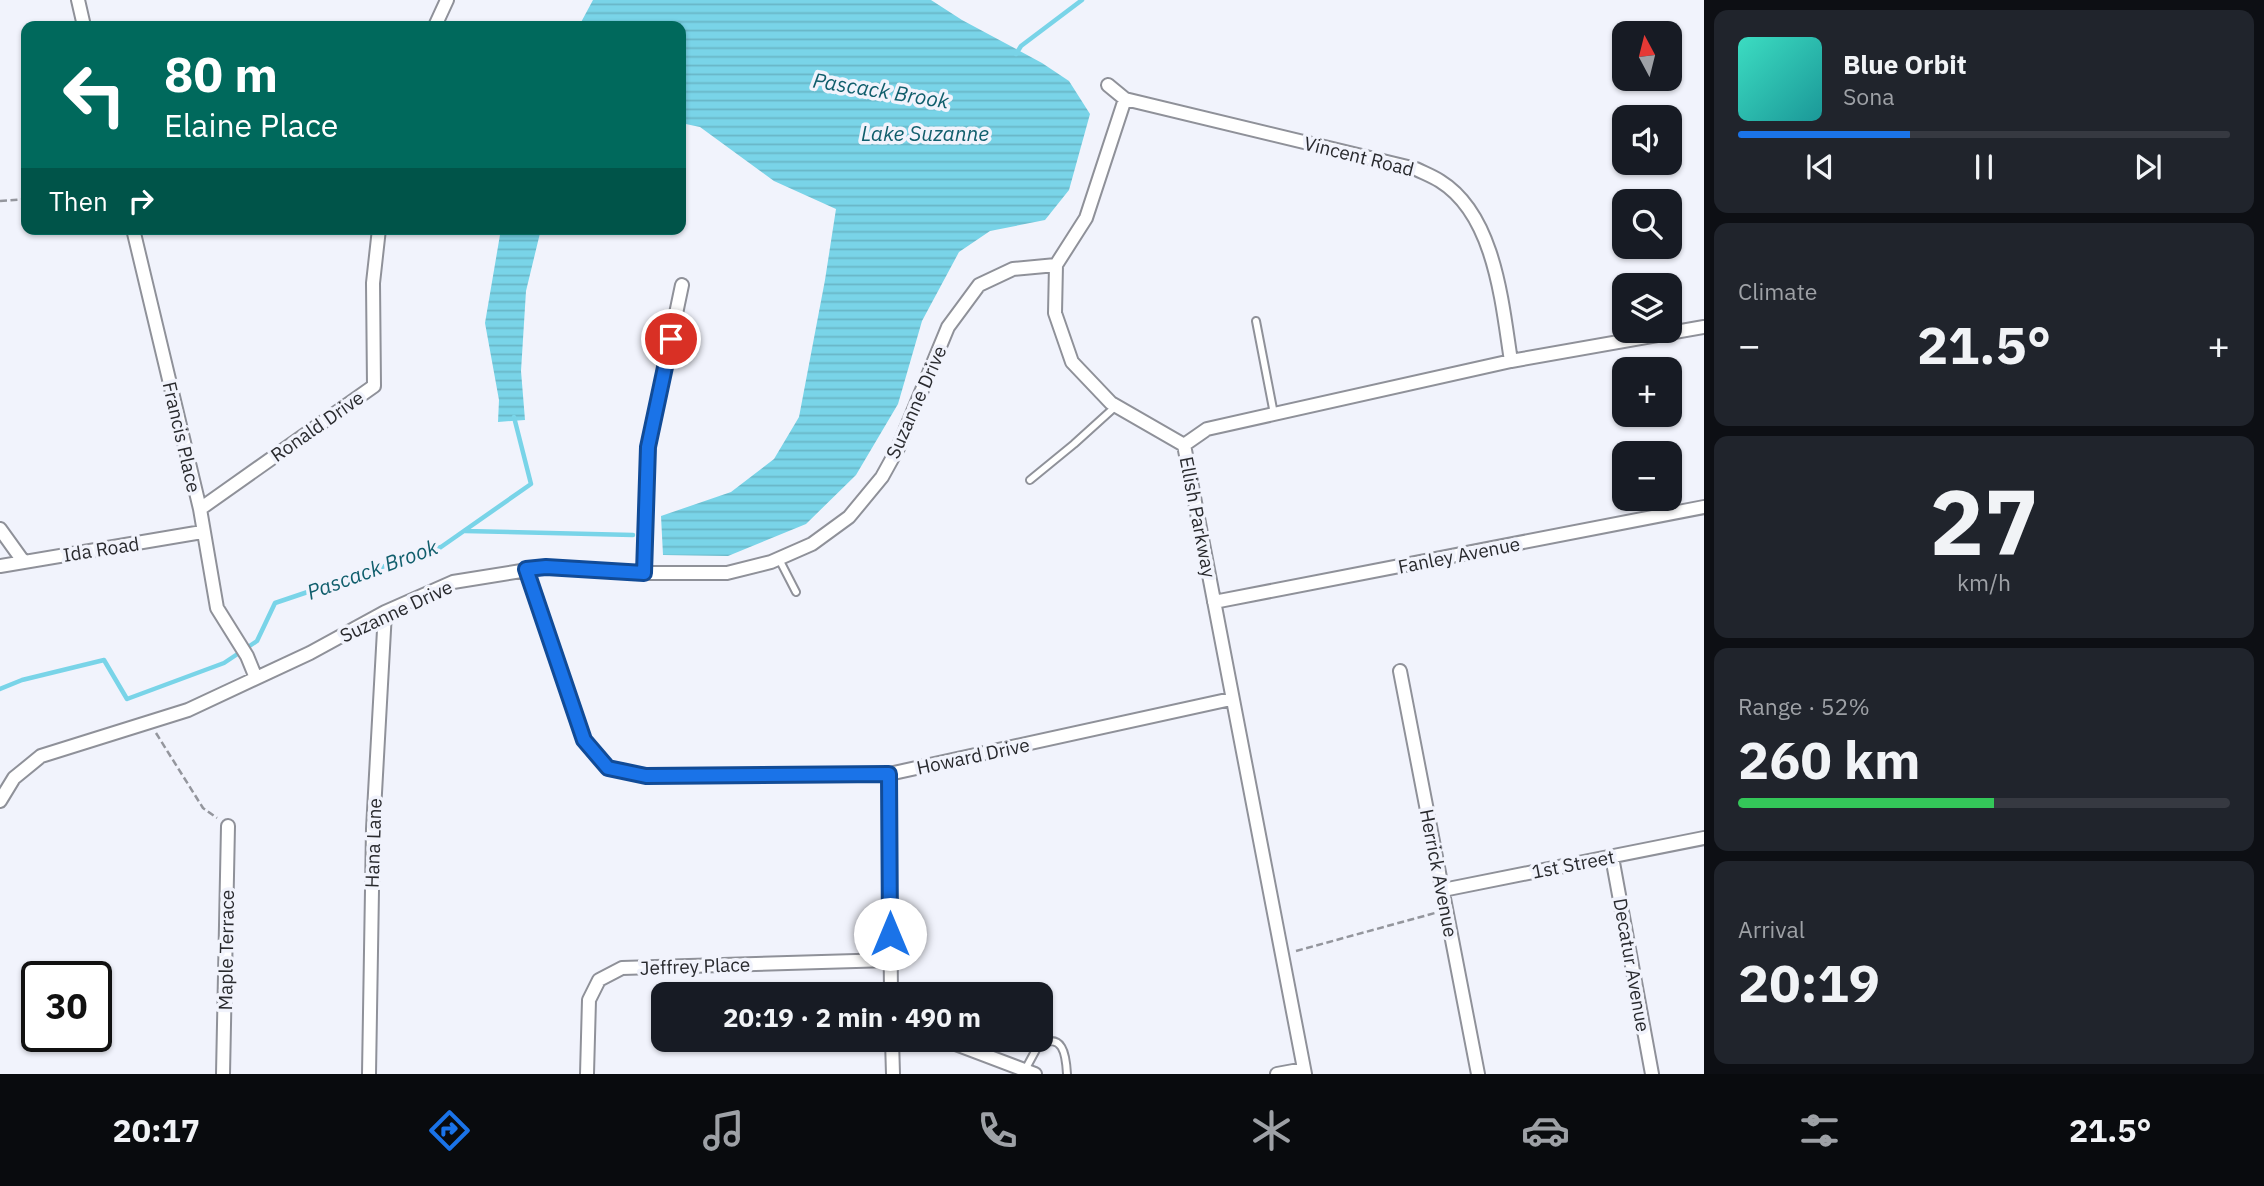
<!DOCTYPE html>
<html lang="en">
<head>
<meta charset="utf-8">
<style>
	body { margin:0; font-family:"IBM Plex Sans",sans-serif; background:#20242c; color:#f1f3f6; height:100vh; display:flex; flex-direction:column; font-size:26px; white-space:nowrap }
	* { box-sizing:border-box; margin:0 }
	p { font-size:23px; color:#9ea1a6 }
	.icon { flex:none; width:38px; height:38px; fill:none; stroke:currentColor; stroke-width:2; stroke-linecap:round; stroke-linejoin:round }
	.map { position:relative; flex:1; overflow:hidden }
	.side { display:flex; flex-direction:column; gap:10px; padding:10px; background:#0d0f14; width:560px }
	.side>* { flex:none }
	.hud { position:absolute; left:21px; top:21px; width:665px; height:214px; border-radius:14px; box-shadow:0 2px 5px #0004; background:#00695c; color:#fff; overflow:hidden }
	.needle { width:46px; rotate:353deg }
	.fabs { position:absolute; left:1612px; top:21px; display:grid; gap:14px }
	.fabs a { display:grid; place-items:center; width:70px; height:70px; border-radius:14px; background:#171b24; box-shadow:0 2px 5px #0004; font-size:35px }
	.speed { position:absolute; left:21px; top:961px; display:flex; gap:14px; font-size:35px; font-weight:700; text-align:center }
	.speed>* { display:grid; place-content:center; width:91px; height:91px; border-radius:50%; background:#171b24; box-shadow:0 2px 5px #0004; line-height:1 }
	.speed .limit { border:4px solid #111; border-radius:10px; background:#fff; color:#111 }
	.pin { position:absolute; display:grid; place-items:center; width:60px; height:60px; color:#fff; margin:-30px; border:4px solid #fff; border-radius:50%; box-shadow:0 2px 7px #0007 }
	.me { position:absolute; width:77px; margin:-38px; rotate:0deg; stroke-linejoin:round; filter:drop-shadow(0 0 5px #0008) }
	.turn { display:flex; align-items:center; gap:24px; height:147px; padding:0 28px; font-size:32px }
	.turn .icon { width:91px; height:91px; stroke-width:2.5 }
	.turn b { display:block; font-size:49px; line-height:60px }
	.then { display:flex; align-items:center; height:66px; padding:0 28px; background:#0003; gap:14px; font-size:26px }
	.big { font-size:52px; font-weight:800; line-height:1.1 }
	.side .card { flex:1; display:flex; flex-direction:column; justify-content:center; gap:10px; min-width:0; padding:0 24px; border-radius:14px; background:#20242c }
	.side .dial { align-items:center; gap:0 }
	.dial b { font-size:91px; line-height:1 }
	.song { display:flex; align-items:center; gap:21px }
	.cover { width:84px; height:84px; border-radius:10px; background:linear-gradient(135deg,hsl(170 70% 55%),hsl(180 70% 35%)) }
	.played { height:7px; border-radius:4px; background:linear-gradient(90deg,#1a73e8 35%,#363941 35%) }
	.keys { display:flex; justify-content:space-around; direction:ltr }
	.heat { display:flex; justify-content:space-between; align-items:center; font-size:38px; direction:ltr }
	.charge { height:10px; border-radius:5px; background:linear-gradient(90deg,#34c759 52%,#363941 0) }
	.trip { position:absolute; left:651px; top:982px; width:402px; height:70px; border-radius:14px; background:#171b24; box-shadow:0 2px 5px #0004; font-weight:800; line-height:70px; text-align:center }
	.tab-bar { display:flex; height:112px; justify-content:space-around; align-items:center; background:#090b0e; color:#9ea1a6 }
	.tab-bar .icon { width:49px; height:49px }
	.tab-bar .current { color:#1a73e8 }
	.tab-bar b { font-size:32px; color:#f1f3f6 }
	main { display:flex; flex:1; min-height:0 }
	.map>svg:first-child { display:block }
	.water { fill:url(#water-rules) }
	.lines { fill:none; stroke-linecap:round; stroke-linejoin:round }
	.stream { stroke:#79d4e8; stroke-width:4.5 }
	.service-casing { stroke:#8f9199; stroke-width:10 }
	.minor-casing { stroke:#8f9199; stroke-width:16 }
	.path { stroke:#94969d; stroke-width:2.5; stroke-dasharray:7 3.5; stroke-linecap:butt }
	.service { stroke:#fff; stroke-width:6 }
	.minor { stroke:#fff; stroke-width:12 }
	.route-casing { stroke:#114b97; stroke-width:18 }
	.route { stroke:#1a73e8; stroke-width:12 }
	.labels { text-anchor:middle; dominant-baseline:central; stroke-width:7; stroke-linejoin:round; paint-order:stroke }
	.street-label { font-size:19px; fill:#292a2e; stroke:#f1f3fc }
	.water-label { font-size:21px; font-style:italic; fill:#105e6c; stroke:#f1f3fc }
</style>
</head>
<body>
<main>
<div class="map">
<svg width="1704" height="1074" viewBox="0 0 1704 1074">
	<defs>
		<pattern id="water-rules" width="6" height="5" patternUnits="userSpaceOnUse" patternTransform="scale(1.75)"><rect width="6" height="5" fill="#79d4e8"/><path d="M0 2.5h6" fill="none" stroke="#69b6c7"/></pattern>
	</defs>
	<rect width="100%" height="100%" fill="#f1f3fc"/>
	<path class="water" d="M593,0h338l31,20 80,43 27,18 21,33 -21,76 -24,30 -55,11 -31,21 -37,69 -24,83 -42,71 -50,49 -78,32 -65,-1 -2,-39 70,-24 43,-33 25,-42 26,-137 11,-71 -62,-28 -74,-54 -19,-4v-97h-102z
		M501,229h40l-15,62 -5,80 4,49 -27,2 1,-22 -14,-77z"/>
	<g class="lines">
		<path class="stream" d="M1016,54l5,-8 61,-46
			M465,531l168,4
			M0,689l22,-9 82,-20 23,39 97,-36 33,-22 18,-38 166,-56 90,-63 -17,-67"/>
		<g class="service-casing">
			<path id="service" d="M1256,321l18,93
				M1030,480l44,-36 42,-38
				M779,559l17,33
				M1025,1070l13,-24c25,-15 28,9 29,28"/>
		</g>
		<g class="minor-casing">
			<path id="minor" d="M78,0l6,26
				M435,26l12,-26
				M1108,85l17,14
				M133,229l67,280 17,99 30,48 9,22
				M1184,445l-73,-42 -39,-41 -17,-49 1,-48 30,-47 39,-119 291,70c8,4 16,7 24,12 55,34 62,122 71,180
				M1184,445l121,629
				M1184,445l23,-16 304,-68 193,-34
				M200,509l174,-123 -1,-103 6,-54
				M0,529l23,32
				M0,566l202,-34
				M526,569l58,171 24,28 38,8 243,-2
				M644,573l4,-126 34,-162
				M1214,602l490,-95
				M1400,671l78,403
				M0,801l14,-23 27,-22 147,-46 122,-57 75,-41 68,-30 93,-15 98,6h83l44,-11 41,-18 37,-27 33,-40 16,-29 50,-121 31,-42 34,-16 43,-4
				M1612,857l40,217
				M1443,890l261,-52
				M891,994l-2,-220 342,-75
				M892,1040l1,34
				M945,1040l90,34
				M223,1074l5,-248
				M369,1074l4,-245 12,-217
				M587,1074l2,-74 10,-20 23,-12 268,-8
				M1277,1074l27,-5"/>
		</g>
		<path class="path" d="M0,201l26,-2
			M156,733l47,75 14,10
			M1296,951l139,-38"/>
		<use href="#service" class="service"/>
		<use href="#minor" class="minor"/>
	</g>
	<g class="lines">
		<g class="route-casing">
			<path id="route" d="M671,339l-23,108 -4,126 -98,-6 -20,2 58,171 24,28 38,8 243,-2 1,160"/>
		</g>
		<use href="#route" class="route"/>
	</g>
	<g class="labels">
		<g class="street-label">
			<text transform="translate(1359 156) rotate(14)">Vincent Road</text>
			<text transform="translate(916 402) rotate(-66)">Suzanne Drive</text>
			<text transform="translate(317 426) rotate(-35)">Ronald Drive</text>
			<text transform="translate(182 437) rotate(77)">Francis Place</text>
			<text transform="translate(1198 517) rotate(79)">Ellish Parkway</text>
			<text transform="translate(101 549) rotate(-9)">Ida Road</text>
			<text transform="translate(1459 555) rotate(-11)">Fanley Avenue</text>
			<text transform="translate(396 611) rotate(-25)">Suzanne Drive</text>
			<text transform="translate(973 756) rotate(-12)">Howard Drive</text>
			<text transform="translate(373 843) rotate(-88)">Hana Lane</text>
			<text transform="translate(1573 864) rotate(-11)">1st Street</text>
			<text transform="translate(1439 873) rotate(79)">Herrick Avenue</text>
			<text transform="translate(226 950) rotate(-89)">Maple Terrace</text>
			<text transform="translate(1632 965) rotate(80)">Decatur Avenue</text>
			<text transform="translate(695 966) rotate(-2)">Jeffrey Place</text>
		</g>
		<g class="water-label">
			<text transform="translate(881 90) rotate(9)">Pascack Brook</text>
			<text x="925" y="133">Lake Suzanne</text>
			<text transform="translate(372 569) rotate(-20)">Pascack Brook</text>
		</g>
	</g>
</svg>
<div class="fabs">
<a><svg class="needle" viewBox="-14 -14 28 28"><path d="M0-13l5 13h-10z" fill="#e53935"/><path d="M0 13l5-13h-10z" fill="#9ea1a6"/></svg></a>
<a><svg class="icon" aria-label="sound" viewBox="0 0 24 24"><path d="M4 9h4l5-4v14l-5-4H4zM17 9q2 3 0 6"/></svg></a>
<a><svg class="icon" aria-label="search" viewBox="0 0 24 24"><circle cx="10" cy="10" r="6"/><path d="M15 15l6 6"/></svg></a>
<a><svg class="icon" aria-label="layers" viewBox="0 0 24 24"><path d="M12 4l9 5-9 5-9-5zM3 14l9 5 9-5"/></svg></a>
<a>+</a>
<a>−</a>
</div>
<div class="speed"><div class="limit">30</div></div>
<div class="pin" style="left:671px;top:339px;background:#d93025"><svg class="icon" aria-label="arrive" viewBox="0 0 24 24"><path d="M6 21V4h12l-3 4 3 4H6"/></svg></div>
<svg class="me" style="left:890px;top:934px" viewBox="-20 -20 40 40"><circle r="19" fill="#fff"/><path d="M0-13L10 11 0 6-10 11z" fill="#1a73e8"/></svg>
<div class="trip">20:19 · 2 min · 490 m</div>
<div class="hud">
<div class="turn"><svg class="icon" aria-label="left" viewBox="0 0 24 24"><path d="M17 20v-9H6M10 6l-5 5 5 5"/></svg><div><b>80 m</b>Elaine Place</div></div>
<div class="then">Then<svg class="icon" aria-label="right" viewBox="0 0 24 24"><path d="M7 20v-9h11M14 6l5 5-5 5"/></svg></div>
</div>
</div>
<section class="side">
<div class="card">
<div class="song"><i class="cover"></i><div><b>Blue Orbit</b><p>Sona</p></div></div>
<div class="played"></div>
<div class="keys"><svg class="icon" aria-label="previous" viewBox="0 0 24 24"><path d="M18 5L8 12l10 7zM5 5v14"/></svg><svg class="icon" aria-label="pause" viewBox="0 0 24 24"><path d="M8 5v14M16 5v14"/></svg><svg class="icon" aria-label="next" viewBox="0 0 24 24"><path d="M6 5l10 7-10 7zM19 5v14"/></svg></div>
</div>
<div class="card"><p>Climate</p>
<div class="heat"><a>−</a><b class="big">21.5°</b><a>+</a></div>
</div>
<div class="card dial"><b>27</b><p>km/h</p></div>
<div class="card"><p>Range · 52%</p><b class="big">260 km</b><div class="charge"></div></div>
<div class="card"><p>Arrival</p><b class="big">20:19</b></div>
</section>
</main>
<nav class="tab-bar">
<b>20:17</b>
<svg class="icon current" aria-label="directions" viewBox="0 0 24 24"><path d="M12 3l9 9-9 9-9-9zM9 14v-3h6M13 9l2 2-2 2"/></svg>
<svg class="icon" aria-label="music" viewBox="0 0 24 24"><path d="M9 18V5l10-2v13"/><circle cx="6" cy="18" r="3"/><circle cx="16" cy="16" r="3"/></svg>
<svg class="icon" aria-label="phone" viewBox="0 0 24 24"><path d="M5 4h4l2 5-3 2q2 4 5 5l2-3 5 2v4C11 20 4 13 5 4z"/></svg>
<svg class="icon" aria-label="climate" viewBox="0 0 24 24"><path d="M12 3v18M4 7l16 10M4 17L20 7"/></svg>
<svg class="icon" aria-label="car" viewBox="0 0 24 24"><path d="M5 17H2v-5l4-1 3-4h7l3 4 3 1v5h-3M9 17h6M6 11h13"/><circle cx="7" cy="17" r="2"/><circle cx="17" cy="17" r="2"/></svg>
<svg class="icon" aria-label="filters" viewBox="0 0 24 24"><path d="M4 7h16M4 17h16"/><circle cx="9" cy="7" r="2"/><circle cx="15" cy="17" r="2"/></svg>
<b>21.5°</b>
</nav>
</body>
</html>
